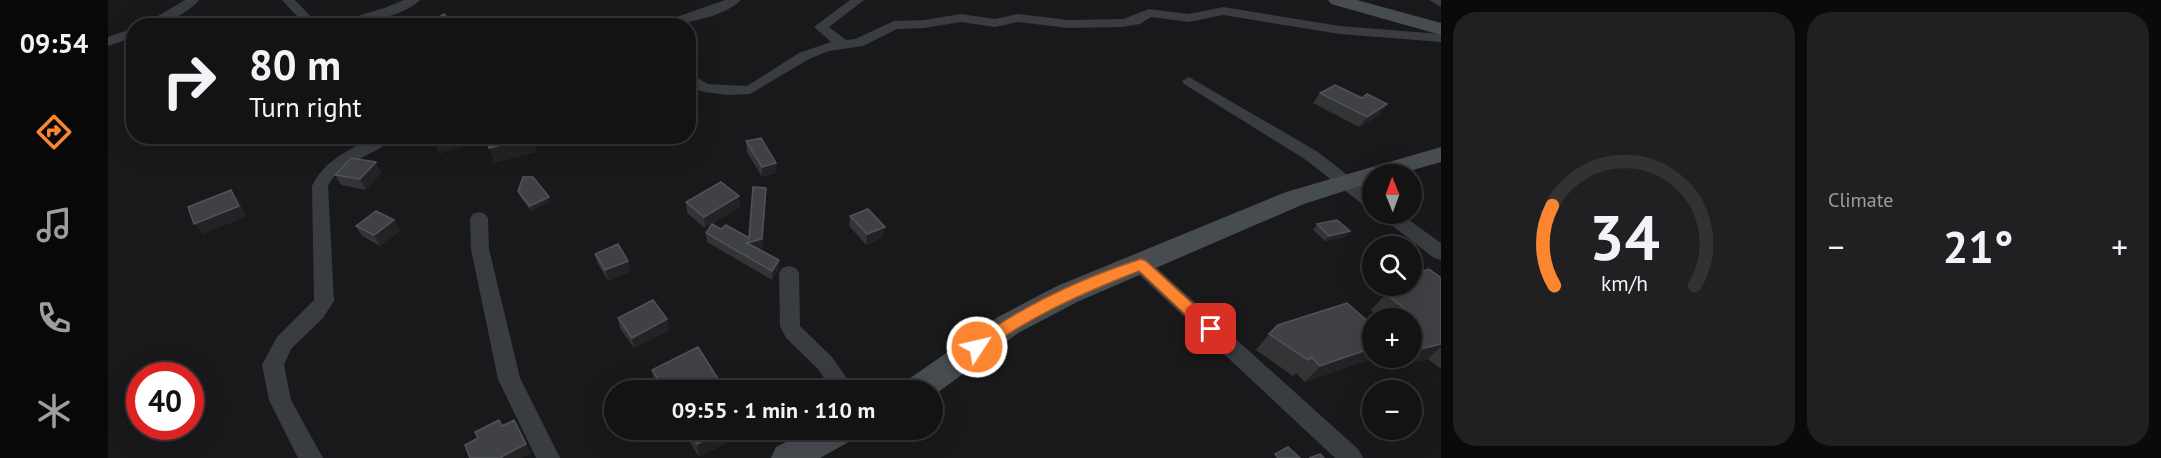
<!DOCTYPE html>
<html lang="en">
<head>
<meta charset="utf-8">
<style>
	body { margin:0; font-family:"PT Sans",sans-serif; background:#202022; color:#f1f3f6; height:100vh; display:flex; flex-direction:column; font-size:22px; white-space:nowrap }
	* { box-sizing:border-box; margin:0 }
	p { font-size:20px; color:#9d9ea0 }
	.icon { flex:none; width:33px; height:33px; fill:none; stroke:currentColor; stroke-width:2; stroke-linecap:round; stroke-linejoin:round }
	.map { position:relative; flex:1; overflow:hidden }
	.panel { display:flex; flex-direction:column; gap:12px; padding:12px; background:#0a0a0b; width:720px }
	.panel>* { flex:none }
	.guide { position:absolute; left:18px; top:18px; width:570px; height:126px; border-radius:24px; box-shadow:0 6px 24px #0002,0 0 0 2px #323234; background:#131314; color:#f1f3f6; overflow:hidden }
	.needle { width:39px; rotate:359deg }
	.buttons { position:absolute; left:1254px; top:164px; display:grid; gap:12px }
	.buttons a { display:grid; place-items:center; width:60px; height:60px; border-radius:50%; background:#131314; box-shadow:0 6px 24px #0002,0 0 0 2px #323234; font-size:30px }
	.speed { position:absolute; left:18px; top:362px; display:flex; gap:12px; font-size:30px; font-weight:700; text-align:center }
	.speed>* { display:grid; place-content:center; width:78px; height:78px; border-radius:50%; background:#131314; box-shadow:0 6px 24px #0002,0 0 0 2px #323234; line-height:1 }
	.speed .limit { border:9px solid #d22; background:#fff; color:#111 }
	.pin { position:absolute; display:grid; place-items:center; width:51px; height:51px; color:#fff; margin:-26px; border-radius:12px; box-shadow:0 3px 9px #0006 }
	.me { position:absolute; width:66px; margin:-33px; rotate:55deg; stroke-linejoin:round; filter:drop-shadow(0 0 4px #0008) }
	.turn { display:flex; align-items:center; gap:21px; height:126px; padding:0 24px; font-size:27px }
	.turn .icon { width:78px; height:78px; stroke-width:2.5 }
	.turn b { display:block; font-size:42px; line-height:51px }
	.big { font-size:45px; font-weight:600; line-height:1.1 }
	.panel .widget { flex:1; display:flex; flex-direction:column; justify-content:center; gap:9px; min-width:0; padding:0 21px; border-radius:24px; background:#202022 }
	.panel .dial { align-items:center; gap:0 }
	.dial svg { height:156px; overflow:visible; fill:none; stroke:#323234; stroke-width:7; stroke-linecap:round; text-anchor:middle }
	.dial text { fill:#f1f3f6; stroke:none }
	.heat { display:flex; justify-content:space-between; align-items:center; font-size:33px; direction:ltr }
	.panel .tiles { flex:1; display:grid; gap:12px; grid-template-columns:repeat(2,1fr) }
	.trip { position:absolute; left:496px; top:380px; width:339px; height:60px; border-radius:30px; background:#131314; box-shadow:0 6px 24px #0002,0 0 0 2px #323234; font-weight:600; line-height:60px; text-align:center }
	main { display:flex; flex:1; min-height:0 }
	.dock { display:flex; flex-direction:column; width:108px; justify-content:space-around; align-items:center; background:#080808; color:#9d9ea0 }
	.dock .icon { width:42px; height:42px }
	.dock .selected { color:#fb8530 }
	.dock b { font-size:27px; color:#f1f3f6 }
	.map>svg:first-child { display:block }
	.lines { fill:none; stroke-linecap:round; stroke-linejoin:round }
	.street { fill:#393c40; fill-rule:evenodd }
	.secondary { fill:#474c51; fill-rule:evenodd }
	.wall { fill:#323436 }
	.shaded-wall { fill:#232325 }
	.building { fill:#3f4144; stroke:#505357; stroke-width:1.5 }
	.route { fill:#fb8530; stroke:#a3561f; stroke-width:1.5 }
</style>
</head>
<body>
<main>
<nav class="dock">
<b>09:54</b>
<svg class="icon selected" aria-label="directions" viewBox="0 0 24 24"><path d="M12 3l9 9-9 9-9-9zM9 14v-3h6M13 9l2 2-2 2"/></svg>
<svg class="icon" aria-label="music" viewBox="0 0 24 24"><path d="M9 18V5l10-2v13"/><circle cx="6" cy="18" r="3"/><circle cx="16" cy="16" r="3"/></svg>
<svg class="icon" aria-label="phone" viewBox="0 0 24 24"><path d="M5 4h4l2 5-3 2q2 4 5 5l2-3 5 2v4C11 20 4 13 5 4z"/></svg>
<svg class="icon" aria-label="climate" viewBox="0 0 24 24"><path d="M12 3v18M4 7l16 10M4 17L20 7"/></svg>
</nav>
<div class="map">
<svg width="1333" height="458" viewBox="0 0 1333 458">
	<rect width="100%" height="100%" fill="#19191b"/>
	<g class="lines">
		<path class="street" d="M77,0h14c-14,16 -37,26 -58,26z
			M174,0h13l25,26h-14z
			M296,0h16c-17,18 -70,26 -94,26l61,-19z
			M617,0h16c-17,18 -66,26 -90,26z
			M742,0h14l-35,27 17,13 9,-1 39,-18 30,-1 37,-6 34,5 23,-5 50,6 55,-1 26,-10 40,5 34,-7 117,19 101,8v8l-101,-8 -117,-19 -34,7 -38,-5 -11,7 -17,3 -55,1 -50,-6 -23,5 -34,-5 -37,6 -27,1 -34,17 -34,5 -20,8 -59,35 -22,1 -23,-3 -17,-5v-14l20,11 39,2 52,-33 32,-11 -17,-15z
			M1321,0h12v7z
			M26,28v9l-26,9v-9z
			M1081,77l129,75 54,42v15l-6,-2 -60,-47 -122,-76 -2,-3z
			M266,136h20c-18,22 -52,22 -66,50l6,115 -11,17 -32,31 -7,16 7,35 32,58h-25l-29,-58 -7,-35 15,-28 37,-37 -2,-114c13,-27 37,-35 62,-50z
			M371,212l6,2 3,4 1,31 31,129 40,80h-24l-38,-79 -27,-130 -1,-31 3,-4z
			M1270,213h21l42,30v17l-7,-2 -53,-41z
			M1033,258l7,2 211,190 4,8h-28l-201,-188 -2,-5 2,-5z
			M681,266l7,2 3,5 1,53 32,31 23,33h-23l-14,-21 -32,-31 -6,-12 -1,-53 3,-5z"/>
		<path class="secondary" d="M1220,0h29l84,23v12l-110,-31z
			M1333,147v15l-42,12h-27v8l-68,22 -227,98 -59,31 -85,63v-6h-31l4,-9 92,-64 59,-31 229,-94z
			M704,429h47l-5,10 -34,19h-49l5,-11z"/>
	</g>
	<path class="wall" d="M1212,93l60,22 -21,12 -46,-24z
		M638,141l30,32 -14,4 -15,-25z
		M268,162l5,11 -15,17 -25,-5 -6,-10z
		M410,191l32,11 -19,9 -11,-14z
		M658,197l-4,52h-3l20,11v9l-7,11 -65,-38 -1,-9 5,-9 -6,4 -18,-15 -1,-11 54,5 -28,17 9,5 28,9z
		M742,216l33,21 -17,8 -17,-19z
		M286,220l6,11 -20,15 -18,-10 -6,-10z
		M1209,224l33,7 -5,6 -20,4 -12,-11z
		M487,254l36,17 -23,10 -10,-17z
		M1333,278v91l-13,-10 -29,7 -9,-9h22v-39h-32l-9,-8 15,-16 4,-2 7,-7h15z
		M510,318l49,1 2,11 -35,18 -14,-20z
		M1264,326v31h5l-72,25 -9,-9 -3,3 -37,-26 13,-16z
		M544,370l73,20h-66l-4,-6z
		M574,429h55l1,4 -10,7v2l-29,15z"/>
	<path class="shaded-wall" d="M1279,104l-7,11 -21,12 8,-10z
		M349,136h2l4,10 -24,8 -4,-10z
		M425,137l4,15 -43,11 -5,-15z
		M268,162l5,11 -15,17 -6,-11z
		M668,163v10l-14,4v-10z
		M658,188l-4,61 -14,3 -1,-9z
		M123,190l8,11 7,16 -43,17 -9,-10z
		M631,196l1,11 -35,21 -1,-11z
		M441,197l1,5 -19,9 -1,-5z
		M286,220l6,11 -20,15 -6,-11z
		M777,227l-2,10 -17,8 1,-11z
		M1242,231l-5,6 -20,4 4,-5z
		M671,260v9l-7,11v-9z
		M520,261l3,10 -23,10 -3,-11z
		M559,319l2,11 -35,18 -2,-10z
		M1333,344v3l-13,12 -29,7 10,-9h3v-2l5,-5z
		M1264,348v9h5l-72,25 15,-16z
		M617,429h12l1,4 -10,7v2l-29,15 -2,-13z
		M418,444l5,9 -9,5h-20l-1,-1z"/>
	<path class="building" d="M336,14l10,12h-12l-4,-8z
		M1227,85l27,13 5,-4 20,10 -20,13 -47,-24z
		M323,136h26l-22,8z
		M378,136h47v1l-44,11z
		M653,138l15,25 -14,4 -16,-26z
		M243,158l25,4 -16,17 -25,-4z
		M415,177h10l16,20 -19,9 -12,-15z
		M613,182l18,14 -35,21 -18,-15z
		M645,187l13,1 -4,51 -15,4 32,17 -7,11 -66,-38 6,-9 9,5 5,-4 23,13z
		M123,190l8,16 -45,18 -6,-17z
		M760,209l17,18 -18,7 -17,-18z
		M268,211l18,9 -20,15 -18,-9z
		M1229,220l13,11 -21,5 -12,-12z
		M510,244l10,17 -23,9 -10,-16z
		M1321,269l12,9v66l-24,6 -5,-5v-27h-9l10,-3 -27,-21 22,-9h4v-10z
		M545,300l14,19 -35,19 -14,-20z
		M1239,303l25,22v23l-52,18 -9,-9 -3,3 -39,-26 9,-9z
		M590,347l27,43h-60l-13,-20z
		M391,420l3,6 12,-6 12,24 -25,13 1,1h-32l-5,-13 13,-7 -3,-6z
		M580,429h37l-28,15z
		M1180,447l12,11h-22l-3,-4z
		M1212,454l4,4h-15z"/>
	<path class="route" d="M1033,259l5,2 70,64 2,4 -2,4 -5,2 -6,-2 -66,-62c-56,22 -108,45 -156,80l-6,2 -5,-2 -3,-4 3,-5c51,-36 109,-64 169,-83z"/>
</svg>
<div class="buttons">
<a><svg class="needle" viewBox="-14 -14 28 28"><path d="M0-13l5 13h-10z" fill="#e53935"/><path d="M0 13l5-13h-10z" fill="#9d9ea0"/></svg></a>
<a><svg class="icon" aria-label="search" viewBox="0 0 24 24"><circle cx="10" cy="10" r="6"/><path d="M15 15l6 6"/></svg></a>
<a>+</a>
<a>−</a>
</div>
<div class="speed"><div class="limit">40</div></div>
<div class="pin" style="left:1103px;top:329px;background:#d93025"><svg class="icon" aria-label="arrive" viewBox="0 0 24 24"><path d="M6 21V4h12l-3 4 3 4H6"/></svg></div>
<svg class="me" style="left:869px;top:347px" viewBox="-20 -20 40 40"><circle r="17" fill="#fb8530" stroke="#fff" stroke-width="3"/><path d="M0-11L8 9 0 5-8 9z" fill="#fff"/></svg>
<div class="trip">09:55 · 1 min · 110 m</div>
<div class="guide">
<div class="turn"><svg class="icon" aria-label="right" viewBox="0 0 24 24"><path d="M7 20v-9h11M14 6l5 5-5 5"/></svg><div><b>80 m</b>Turn right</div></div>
</div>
</div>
<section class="panel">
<div class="tiles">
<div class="widget dial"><svg viewBox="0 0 100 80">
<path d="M14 69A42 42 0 1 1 86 69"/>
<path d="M14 69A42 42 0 0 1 13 28" stroke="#fb8530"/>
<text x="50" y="56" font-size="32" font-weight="700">34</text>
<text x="50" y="72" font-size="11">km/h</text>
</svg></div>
<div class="widget"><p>Climate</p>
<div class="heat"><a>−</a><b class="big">21°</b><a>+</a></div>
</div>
</div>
</section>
</main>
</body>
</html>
